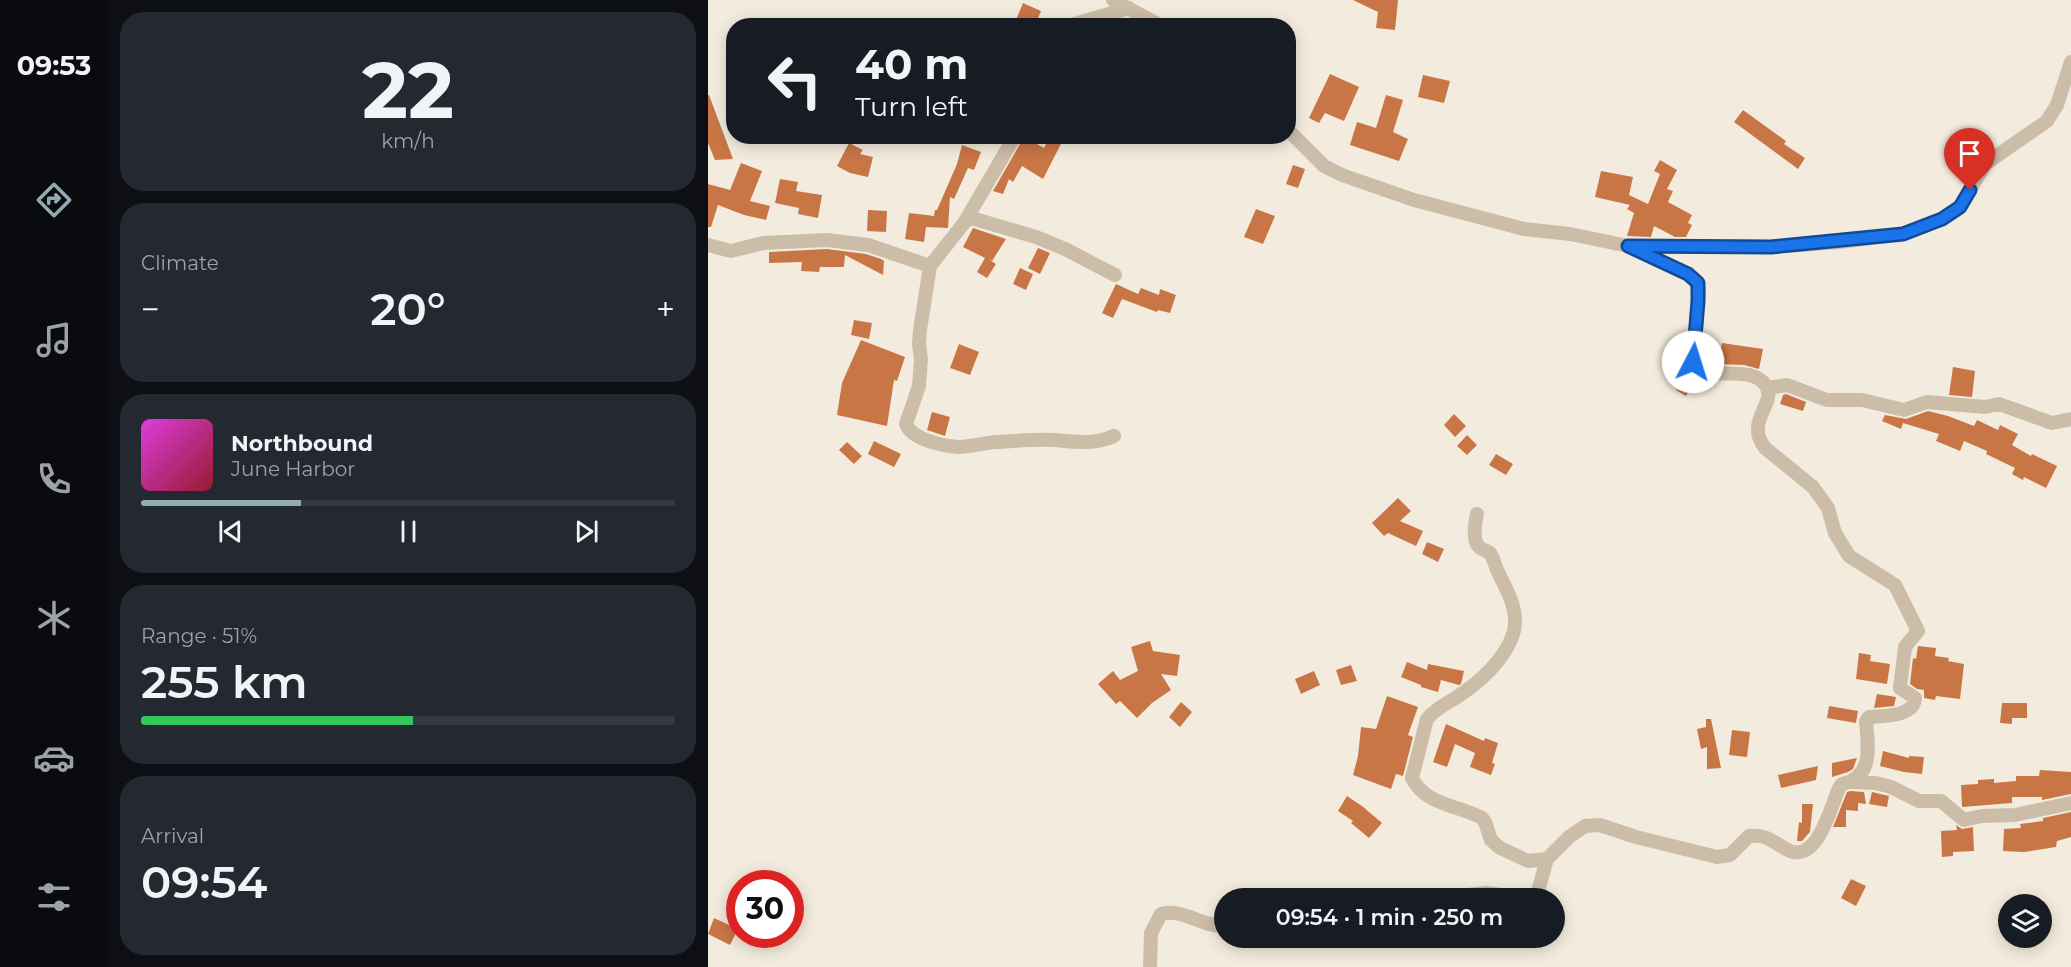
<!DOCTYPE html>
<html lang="en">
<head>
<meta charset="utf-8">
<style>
	body { margin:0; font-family:Montserrat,sans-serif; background:#242831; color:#f1f3f6; height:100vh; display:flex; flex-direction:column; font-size:22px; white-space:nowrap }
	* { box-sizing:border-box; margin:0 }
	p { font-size:20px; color:#9ea1a6 }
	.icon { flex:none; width:33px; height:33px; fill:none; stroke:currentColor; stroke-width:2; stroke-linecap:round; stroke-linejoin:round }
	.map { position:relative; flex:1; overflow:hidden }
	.side { display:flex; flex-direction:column; gap:12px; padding:12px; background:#0d0f14; width:600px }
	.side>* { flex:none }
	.banner { position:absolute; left:18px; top:18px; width:570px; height:126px; border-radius:24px; box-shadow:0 3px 15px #0003; background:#171b24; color:#f1f3f6; overflow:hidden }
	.controls { position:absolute; left:1290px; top:894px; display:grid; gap:12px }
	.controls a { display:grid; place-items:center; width:54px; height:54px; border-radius:50%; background:#171b24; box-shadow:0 3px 15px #0003; font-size:30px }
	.speed { position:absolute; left:18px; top:870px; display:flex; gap:12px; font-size:30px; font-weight:700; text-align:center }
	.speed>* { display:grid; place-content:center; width:78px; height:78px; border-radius:50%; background:#171b24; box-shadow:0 3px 15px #0003; line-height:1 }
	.speed .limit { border:9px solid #d22; background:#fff; color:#111 }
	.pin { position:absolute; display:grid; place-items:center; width:51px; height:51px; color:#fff; margin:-62px -26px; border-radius:50% 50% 50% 0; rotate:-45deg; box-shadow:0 0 6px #0007 }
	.pin .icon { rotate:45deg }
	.me { position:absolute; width:66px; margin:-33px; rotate:5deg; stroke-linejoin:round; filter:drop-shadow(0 0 4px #0008) }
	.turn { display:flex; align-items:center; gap:21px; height:126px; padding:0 30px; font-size:27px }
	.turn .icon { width:78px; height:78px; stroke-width:2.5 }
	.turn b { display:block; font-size:42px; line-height:51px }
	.big { font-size:45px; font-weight:600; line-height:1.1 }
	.side .tile { flex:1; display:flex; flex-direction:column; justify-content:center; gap:9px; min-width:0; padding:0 21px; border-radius:24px; background:#242831 }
	.side .dial { align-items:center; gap:0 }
	.dial b { font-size:78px; line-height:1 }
	.song { display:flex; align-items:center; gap:18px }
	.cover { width:72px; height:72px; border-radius:9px; background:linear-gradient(135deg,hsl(300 70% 55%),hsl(350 70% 35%)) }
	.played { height:6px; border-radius:3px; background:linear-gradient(90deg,#92aab1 30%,#363941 30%) }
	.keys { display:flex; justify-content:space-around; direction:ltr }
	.heat { display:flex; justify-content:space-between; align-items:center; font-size:33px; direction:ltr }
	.charge { height:9px; border-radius:4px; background:linear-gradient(90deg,#34c759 51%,#363941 0) }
	.trip { position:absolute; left:506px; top:888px; width:351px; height:60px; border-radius:30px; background:#171b24; box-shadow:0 3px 15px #0003; font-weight:600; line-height:60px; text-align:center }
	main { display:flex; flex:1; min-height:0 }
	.tabs { display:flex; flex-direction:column; width:108px; justify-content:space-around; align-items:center; background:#090b0e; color:#9ea1a6 }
	.tabs .icon { width:42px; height:42px }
	.tabs .active { color:#92aab1 }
	.tabs b { font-size:27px; color:#f1f3f6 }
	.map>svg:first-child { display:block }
	.building { fill:#c97646 }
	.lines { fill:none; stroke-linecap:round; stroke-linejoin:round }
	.minor { stroke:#ccbda9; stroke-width:14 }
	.route-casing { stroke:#114b97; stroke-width:15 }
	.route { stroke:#1a73e8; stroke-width:10 }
</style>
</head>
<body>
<main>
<nav class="tabs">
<b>09:53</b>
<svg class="icon active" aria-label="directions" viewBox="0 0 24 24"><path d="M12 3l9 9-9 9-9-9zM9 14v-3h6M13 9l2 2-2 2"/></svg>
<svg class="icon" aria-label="music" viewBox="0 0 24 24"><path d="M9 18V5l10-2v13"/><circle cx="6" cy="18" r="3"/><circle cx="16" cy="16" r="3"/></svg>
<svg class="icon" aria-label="phone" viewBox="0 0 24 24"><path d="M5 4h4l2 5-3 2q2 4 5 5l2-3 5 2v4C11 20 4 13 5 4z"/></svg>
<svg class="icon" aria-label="climate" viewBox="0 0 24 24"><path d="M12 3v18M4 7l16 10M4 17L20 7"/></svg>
<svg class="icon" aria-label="car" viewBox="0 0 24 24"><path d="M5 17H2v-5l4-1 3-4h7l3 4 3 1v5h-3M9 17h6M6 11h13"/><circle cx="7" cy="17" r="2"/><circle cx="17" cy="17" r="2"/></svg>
<svg class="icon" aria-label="filters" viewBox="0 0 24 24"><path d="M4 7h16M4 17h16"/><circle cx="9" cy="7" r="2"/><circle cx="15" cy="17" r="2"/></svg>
</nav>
<section class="side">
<div class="tile dial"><b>22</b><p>km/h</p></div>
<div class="tile"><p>Climate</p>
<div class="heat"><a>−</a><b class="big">20°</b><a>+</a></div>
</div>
<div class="tile">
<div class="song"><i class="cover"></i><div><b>Northbound</b><p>June Harbor</p></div></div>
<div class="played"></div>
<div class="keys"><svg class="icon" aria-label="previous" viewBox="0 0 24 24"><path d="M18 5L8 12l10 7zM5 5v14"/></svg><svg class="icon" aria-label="pause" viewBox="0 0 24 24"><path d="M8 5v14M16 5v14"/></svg><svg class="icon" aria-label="next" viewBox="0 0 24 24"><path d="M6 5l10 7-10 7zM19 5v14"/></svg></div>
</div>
<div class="tile"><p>Range · 51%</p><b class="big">255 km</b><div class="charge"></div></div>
<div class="tile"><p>Arrival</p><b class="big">09:54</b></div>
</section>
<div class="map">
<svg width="1363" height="967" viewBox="0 0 1363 967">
	<rect width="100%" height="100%" fill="#f3ecde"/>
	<path class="building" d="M645,0h45l-3,30 -19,-2 2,-16z
		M315,3l18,8 -6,15 -19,-6z
		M622,74l29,13 -15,34 -19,-8 -6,10 -10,-5z
		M715,75l27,6 -6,22 -26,-6z
		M0,95h1l24,64 -18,1 -7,-17z
		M678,95l17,5 -10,32 15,7 -9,22 -49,-16 7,-23 19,6z
		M1035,110l43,31 -2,3 21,14 -7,11 -64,-47z
		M342,136h15l-22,43 -21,-13 -9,16 -4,-3 -6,15 -10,-3 31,-54 20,11z
		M141,143l14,7 -3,4 13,3 -5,20 -18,-4 -13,-7z
		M254,145l19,7 -7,18 -6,-2 -14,31 -4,-2 -2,31 -22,-1 -2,15 -19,-3 4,-26 25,3 1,-6h2l20,-46z
		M952,160l17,10 -10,19 6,2 -5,11 24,13 -4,8 4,2 -6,12h-11l-21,-11 -3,11 -24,-1 7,-23 -7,-4 3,-4 -35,-8 6,-26 32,6 -4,18 19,9 12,-30 -6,-3z
		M33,163l21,8 -12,30 20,5 -4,14 -22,-5 -26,-10 -7,22h-3v-43l22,6z
		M585,165l12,4 -7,19 -12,-4z
		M72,179l18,3 -2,9 26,4 -4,23 -20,-4 1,-6 -24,-5z
		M548,209l19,7 -12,28 -19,-7z
		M160,210l19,1 -1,21 -19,-1z
		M265,228l33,11 -14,22 -4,-2 8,5 -9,14 -10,-6 8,-14 -22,-11z
		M330,248l12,5 -10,21 -12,-6z
		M119,249l39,5 15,5 3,2 -1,14 -38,-20 -1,12h-24l-1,5 -18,-1 1,-9 -33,1v-11z
		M312,268l13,6 -7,16 -13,-6z
		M408,284l22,10 3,-6 18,7 1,-6 16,6 -6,18 -12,-3 -1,2 -35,-13 -9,19 -11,-5z
		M146,320l18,3 -3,16 -18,-4z
		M153,340l44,17 -8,24 -3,-1 -7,46 -50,-11 5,-32z
		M1014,343l41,6 -4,20 -15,-4 -26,-1z
		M251,344l20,8 -9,23 -20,-7z
		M1245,367l22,4 -3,26 -23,-2z
		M977,373l10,6 -9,17 -10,-6z
		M1078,394l20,8 -3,9 -23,-7 3,-9z
		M1220,411l20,5 26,10 3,-6 21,10 2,-5 18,9 -6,11 19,11 1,-2 25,12 -11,22 -22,-11 -1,3 -11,-6 3,-6 -29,-14 1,-3 -23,-10 -4,10 -24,-10 3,-7 -36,-11 -2,6 -19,-8 3,-6 21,4z
		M224,412l18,5 -5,19 -18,-6z
		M746,414l12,12 -11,11 -11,-12z
		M759,435l10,10 -10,10 -10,-9z
		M166,441l27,13 -7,13 -26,-13z
		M139,442l15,14 -8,8 -15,-14z
		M788,454l17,10 -7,11 -17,-10z
		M690,498l13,13 -11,10 23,10 -7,15 -28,-13 -4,3 -12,-13z
		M719,542l17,7 -6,13 -16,-8z
		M442,641l3,10 27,4 -3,21 -16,-2 10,16 -19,13 -15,15 -17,-17 -4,3 -18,-20 15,-13 7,9 18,-9 -7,-24z
		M1210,646l18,2 -1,8 14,2 -1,3 16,3 -4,35 -24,-3 -1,4 -11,-2v-8l-7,-1 -7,-5 3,-26 3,1z
		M1151,653l12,2 -1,6 20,3 -3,20 -31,-5z
		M699,662l20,8 1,-6 36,7 -3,13 -2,1 -18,-5 -3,12 -17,-5v-2l-20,-8z
		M643,665l6,16 -16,4 -5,-15z
		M606,671l6,14 -19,9 -6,-15z
		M1169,694l19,3 -2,9 -20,2z
		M679,696l31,11 -10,28 5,2 -10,39 -7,-2 -5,15 -38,-14 5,-19 3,-29 15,2z
		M473,702l11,10 -12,15 -11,-10z
		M1294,703h25v15h-15v6l-12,-1z
		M1121,706l29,5 -2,12 -29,-5z
		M998,719h5l10,49 -14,1v-22l-6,2 -4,-20 9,-2z
		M738,724l38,17 1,-3 13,5 -6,20 3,1 -4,11 -21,-8 5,-14 -20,-9 -8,23 -14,-5z
		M1024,730l18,2 -3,25 -18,-2z
		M1175,751l26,7v-2l15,1 -2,17 -18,-2 -24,-6z
		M1149,758l-4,11 -5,3 -16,5v-14z
		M1110,766l-2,14 -35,8 -3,-13z
		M1332,770l31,2v22l-29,6v-3h-30v6l-50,4 -1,-22 17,-1v-4l16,-1v4l22,-2v-5h23z
		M1142,791l14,1 2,12 -8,-1v8l-12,-1v17h-13l14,-35z
		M1164,792l17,4 -2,11 -18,-3z
		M639,796l15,10 20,17 -13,15 -18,-15 2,-2 -15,-10z
		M1094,804h11l-3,28 -8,9h-5l2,-19 3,1z
		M1363,812v25l-14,4 -1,6 -32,5 -21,-1 1,-22 17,-1 -1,-4 23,-3v-3z
		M1248,825l6,4 11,-2 1,24 -21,1v4l-11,1 -1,-26 16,-1z
		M1143,879l15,7 -10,20 -15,-8z
		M6,918l24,11 -8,16 -22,-11z"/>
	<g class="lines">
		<path class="minor" d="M405,0l48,26
			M360,26l61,-18
			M580,130l36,36 18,9 72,25 110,29 46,5 58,12 143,1 68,-5 64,-8 39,-15 18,-12 25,-43 62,-43 10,-16 14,-43
			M260,217l68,20 29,12 50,26
			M0,245l23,6 32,-8 64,-3 41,5 62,21 -10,64 -1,14 2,15 -2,27 -13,38c6,16 38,22 53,23 12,0 24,-4 37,-5 19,-1 40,-3 59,-2 22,2 38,5 59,-4
			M222,266l34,-43 51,-87
			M1059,388l20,-3 40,15h35l42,10 23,-8 58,5 14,-3 53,19 19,-4
			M769,514c-2,9 -4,19 -1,28 3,8 8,7 14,11 3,4 5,12 7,17 9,19 22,39 17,61 -7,27 -35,52 -57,66 -11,7 -22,12 -30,22l-15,59c13,27 46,27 70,40l3,4 6,18 9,8 28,13 19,-2
			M1144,782l24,1 15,4 28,14h22l23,19 18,-4 33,-1 56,-12
			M734,898l44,-5 38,5
			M824,898l5,-3 10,-36 22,-22 16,-11 15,-1 36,12 81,20 13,-2 19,-19c18,-1 20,3 35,12 32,21 46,-39 55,-60l3,-4c32,-7 26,-37 24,-63l3,-4c14,-1 45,0 46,-19l-15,-10 5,-41 13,-16 -23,-46 -46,-29 -14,-23 -7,-25 -15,-21 -48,-39c-21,-27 12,-44 1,-62 -13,-22 -54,-6 -71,-17l-2,-7 6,-72 -5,-12 -66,-32
			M442,967l1,-34 10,-19c23,-6 41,13 63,12"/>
	</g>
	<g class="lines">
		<g class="route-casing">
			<path id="route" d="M985,362l5,-61v-18l-10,-9 -60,-28 143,1 132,-13 39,-15 18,-12 10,-17"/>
		</g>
		<use href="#route" class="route"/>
	</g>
</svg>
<div class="controls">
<a><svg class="icon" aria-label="layers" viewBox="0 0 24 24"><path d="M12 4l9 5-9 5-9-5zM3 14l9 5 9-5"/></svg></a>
</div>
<div class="speed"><div class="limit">30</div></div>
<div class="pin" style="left:1262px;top:190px;background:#d93025"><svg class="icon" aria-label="arrive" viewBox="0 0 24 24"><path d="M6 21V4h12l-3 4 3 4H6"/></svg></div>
<svg class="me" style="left:985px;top:362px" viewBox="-20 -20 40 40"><circle r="19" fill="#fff"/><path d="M0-13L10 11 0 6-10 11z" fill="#1a73e8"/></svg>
<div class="trip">09:54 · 1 min · 250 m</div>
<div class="banner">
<div class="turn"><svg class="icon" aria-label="left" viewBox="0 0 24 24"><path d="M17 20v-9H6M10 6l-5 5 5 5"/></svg><div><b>40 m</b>Turn left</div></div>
</div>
</div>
</main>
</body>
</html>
